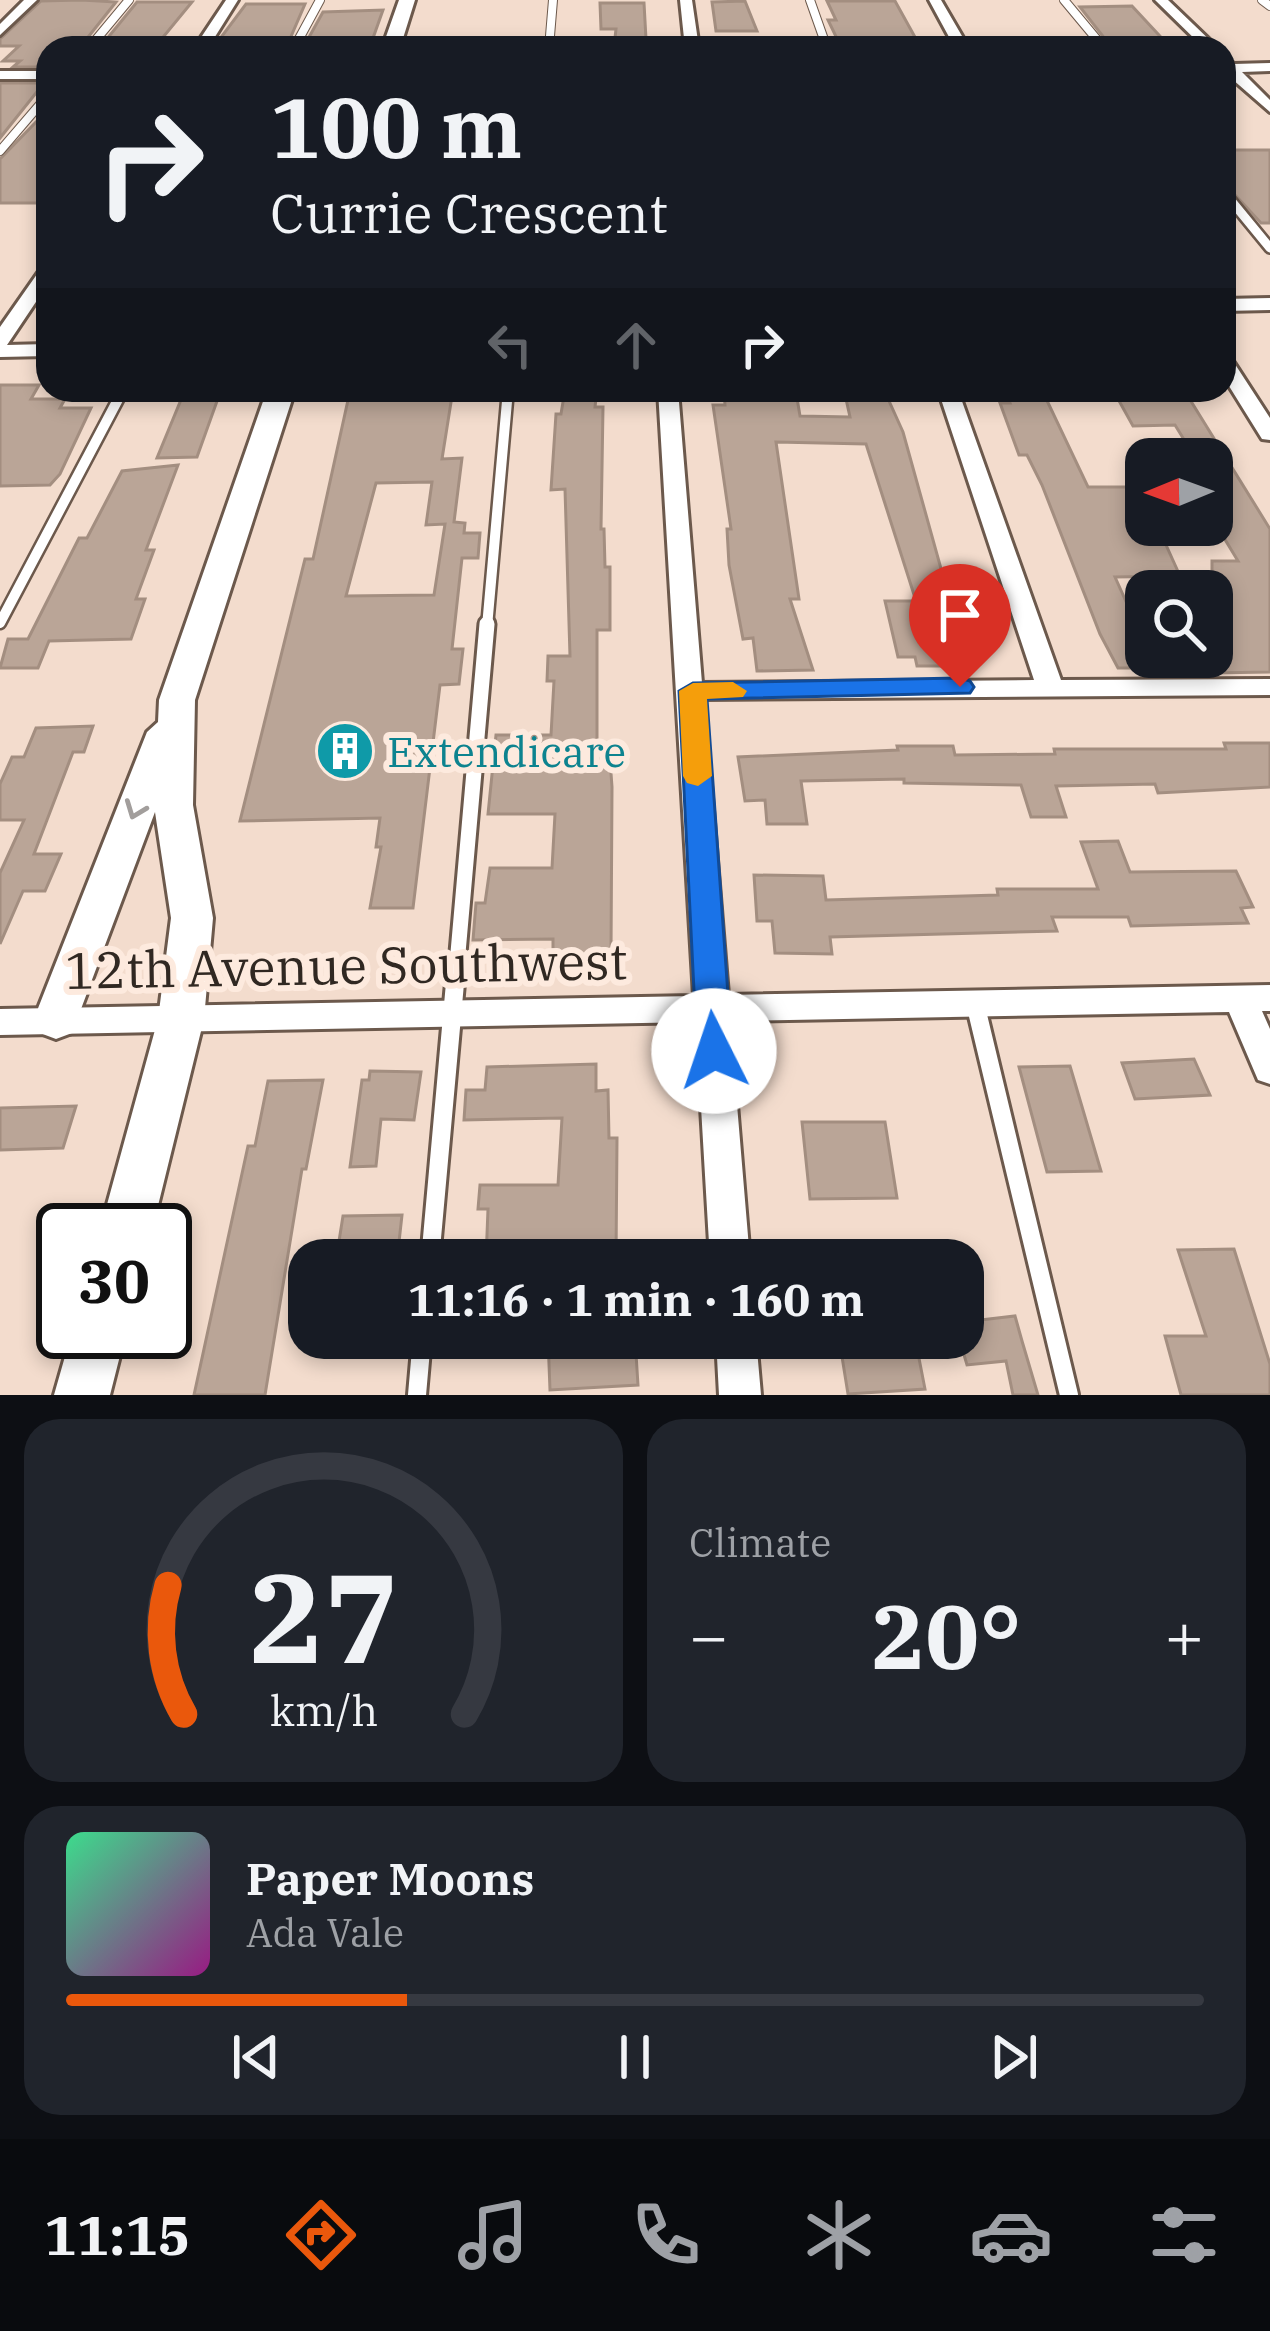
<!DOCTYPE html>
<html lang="en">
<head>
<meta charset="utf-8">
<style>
	body { margin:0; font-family:"IBM Plex Serif",serif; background:#20242c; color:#f1f3f6; height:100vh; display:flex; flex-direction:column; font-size:45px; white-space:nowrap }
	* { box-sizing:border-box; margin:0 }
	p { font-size:39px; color:#9ea1a6 }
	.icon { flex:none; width:66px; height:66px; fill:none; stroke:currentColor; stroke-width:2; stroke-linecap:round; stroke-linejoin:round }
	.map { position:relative; height:1395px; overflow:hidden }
	.details { display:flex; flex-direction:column; gap:24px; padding:24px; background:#0d0f14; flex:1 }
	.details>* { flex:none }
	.guide { position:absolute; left:36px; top:36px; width:1200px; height:366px; border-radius:36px; box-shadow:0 6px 18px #0003; background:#171b24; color:#f1f3f6; overflow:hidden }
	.needle { width:78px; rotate:269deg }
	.fabs { position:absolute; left:1125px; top:438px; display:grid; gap:24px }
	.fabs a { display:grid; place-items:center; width:108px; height:108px; border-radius:24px; background:#171b24; box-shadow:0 6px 18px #0003; font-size:60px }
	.speed { position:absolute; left:36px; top:1203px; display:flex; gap:24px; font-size:60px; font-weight:700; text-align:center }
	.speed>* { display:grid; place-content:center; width:156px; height:156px; border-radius:50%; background:#171b24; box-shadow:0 6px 18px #0003; line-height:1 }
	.speed .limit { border:6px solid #111; border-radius:18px; background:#fff; color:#111 }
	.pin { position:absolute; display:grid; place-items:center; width:102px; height:102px; color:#fff; margin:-123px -51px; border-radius:50% 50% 50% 0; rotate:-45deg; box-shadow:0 0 12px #0007 }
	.pin .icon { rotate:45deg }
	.me { position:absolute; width:132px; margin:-66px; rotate:356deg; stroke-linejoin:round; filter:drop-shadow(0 0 9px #0008) }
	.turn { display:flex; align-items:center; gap:42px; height:252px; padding:0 36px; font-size:54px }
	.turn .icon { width:156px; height:156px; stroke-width:2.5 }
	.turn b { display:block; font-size:84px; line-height:102px }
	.lanes { display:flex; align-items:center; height:114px; padding:0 36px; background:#0003; justify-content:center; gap:60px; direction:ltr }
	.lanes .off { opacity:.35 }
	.big { font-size:90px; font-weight:700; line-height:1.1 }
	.details .card { flex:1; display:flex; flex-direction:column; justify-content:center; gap:18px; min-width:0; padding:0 42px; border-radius:36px; background:#20242c }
	.details .dial { align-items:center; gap:0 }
	.dial svg { height:312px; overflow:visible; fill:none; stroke:#363941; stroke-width:7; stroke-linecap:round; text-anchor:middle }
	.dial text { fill:#f1f3f6; stroke:none }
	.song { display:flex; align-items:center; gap:36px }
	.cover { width:144px; height:144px; border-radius:18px; background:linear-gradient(135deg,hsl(150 70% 55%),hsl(310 70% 35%)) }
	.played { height:12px; border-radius:6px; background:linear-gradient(90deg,#ea580c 30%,#363941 30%) }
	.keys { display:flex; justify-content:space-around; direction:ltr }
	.heat { display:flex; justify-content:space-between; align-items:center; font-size:66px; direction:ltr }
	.details .tiles { flex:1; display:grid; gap:24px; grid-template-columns:1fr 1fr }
	.card:last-child { grid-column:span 2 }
	.trip { position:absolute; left:288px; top:1239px; width:696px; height:120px; border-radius:36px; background:#171b24; box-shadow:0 6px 18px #0003; font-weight:700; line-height:120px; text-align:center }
	.menu { display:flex; height:192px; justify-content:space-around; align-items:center; background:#090b0e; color:#9ea1a6 }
	.menu .icon { width:84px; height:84px }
	.menu .on { color:#ea580c }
	.menu b { font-size:54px; color:#f1f3f6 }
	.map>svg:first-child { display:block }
	.building { fill:#baa597; stroke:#a38e80; stroke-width:3; fill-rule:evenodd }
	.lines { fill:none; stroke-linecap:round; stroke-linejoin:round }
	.service-far4-casing { stroke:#6c594c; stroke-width:10 }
	.service-far3-casing { stroke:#6c594c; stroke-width:14 }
	.service-far2-casing { stroke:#6c594c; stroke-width:15 }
	.service-far1-casing { stroke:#6c594c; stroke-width:21 }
	.service-casing { stroke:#6c594c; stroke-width:24 }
	.minor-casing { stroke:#6c594c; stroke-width:6 }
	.tertiary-casing { stroke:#6c594c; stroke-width:6 }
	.service-far4 { stroke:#fff; stroke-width:8 }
	.service-far3 { stroke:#fff; stroke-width:9 }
	.service-far2 { stroke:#fff; stroke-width:10 }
	.service-far1 { stroke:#fff; stroke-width:15 }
	.service { stroke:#fff; stroke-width:18 }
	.minor { fill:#fff; fill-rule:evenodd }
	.tertiary { fill:#fff; fill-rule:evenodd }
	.oneway { stroke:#a29e9c }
	.route { fill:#1a73e8; stroke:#114b97; stroke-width:3 }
	.slow { fill:#f59e0b }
	.labels { text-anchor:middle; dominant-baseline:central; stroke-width:12; stroke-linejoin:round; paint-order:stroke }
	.culture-label { font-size:42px; fill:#0d838f; stroke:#fdeade; text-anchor:start }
	.near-street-label { font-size:51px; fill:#302822; stroke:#fdeade }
</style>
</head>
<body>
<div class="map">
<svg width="1270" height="1395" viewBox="0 0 1270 1395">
	<rect width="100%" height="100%" fill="#f3dccd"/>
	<path class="building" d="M41,1l40,-1 35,2 -35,44 -33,2v19h-35l7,-6h-17l16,-15h-19v-7z
		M745,1l12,30h-41l-4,-29z
		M827,1h68l26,47 -80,-1 -13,-27h8z
		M137,2h55l-37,45 -54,-1z
		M600,3h44l2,36 -31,-1 1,-9h-15z
		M246,4h59l-19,44h-73z
		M1132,6l39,42h-59l-32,-41z
		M383,10l-10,28 -12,1 -3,9h-55l20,-36z
		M0,83h44l-44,55z
		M37,121h11v73l-7,9h-41v-44z
		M1224,150h46v73h-9l-37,-40z
		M0,385h39l-8,14h34l-5,9h31l-31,66 -10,11 -50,1z
		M185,390h36l-24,67 -40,1z
		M438,390l-1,6h15l-10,63 20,-1 -8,64 11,1 -1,10h16l-2,25h-16l-10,91h11l-4,35 -19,1 -27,223h-43l11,-61h-5l4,-29 -140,3 65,-262h8l37,-168zM432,482l-6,43 19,-1 -11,71 -88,1 30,-113z
		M565,390h32l-2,17h8l-2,122h3l1,38h5v63h-13v116h12l3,41 -1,166 -58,1v-15l-80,1 3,-37h9l5,-35h62l3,-54h-67l8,-79h55l3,-54h-7l1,-25h22l-5,-167 -14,1 5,-76h5z
		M724,390l72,2 4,24 50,1 -6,-27h40l19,42 57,205h-8l9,29h-44l-2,-9h-17l-13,-56h31l-50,-157 -90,-2 23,157h-9l23,71 -56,1 -4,-33 -10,1 -14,-74 -2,-36h4l-18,-124h12z
		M1005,390h37l46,97h47l11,22v16h11l23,51 -65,1 31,69v22h-28l-18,-34 -58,-149 -15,-30h-8l-19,-52h10z
		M1113,390h71l86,139v143l-58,1v-112h26l-26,-43v-59h-16l-21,-34 -42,1z
		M178,465l-32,85h8l-18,49h9l-14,40 -82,2 -11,27h-38l8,-29h20l51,-101h8l35,-67z
		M93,726l-9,26h-11l-39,102h27l-16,37h-22l-23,53v-71l24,-53h-24v-36l12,-27h12l12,-29z
		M1224,743h46v44l-112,6 -3,-9 -99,2 10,31h-35l-10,-32 -117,-2v-4l-103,2 6,43h-40l-2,-24 -20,1 -7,-44 160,-7 -1,-4h56l2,9 100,-1 -1,-5h172z
		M1118,841l12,31 106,-1 17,36 -12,1 7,15 -117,3 -3,-9h-76l5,14 -227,6 2,17 -57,-1 -3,-32h-15l-3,-46 69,1 3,24 172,-5 -1,-6h101l-17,-47z
		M1194,1059l16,36 -75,4 -13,-36z
		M596,1064v27l12,-1 1,48h8l-1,122h-130l2,-51h-10l2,-24h78l4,-67 -98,2 2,-30h19l2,-23z
		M1070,1066l31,105 -54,1 -28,-105z
		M370,1071l51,1 -7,48 -33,-1 -5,47 -26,1 12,-87h7z
		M323,1080l-17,89h-4l-37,226h-71l54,-249h7l13,-65z
		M76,1106l-13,42 -63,2v-42z
		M802,1122h83l12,76 -87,1z
		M402,1215l-5,45h-61l7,-44z
		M1234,1249l36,115v31h-89l-16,-59h41l-28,-86z
		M1015,1316l7,25 16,54h-25l-7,-34 -39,4 -8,-27h4v-16z
		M548,1338h87l3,47 -88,5z
		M839,1338h76l10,51 -77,5z"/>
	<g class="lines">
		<g class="service-far4-casing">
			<path id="service-far4" d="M810,0l17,48
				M1064,0l40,48
				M1262,0l8,6
				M89,48l40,-48
				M294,48l26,-48
				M549,48l4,-48
				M0,151l48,-56"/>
		</g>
		<g class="service-far3-casing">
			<path id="service-far3" d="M1224,192l46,56"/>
		</g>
		<g class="service-far2-casing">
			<path id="service-far2" d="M0,623l123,-233
				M487,627l21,-237"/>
		</g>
		<g class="service-far1-casing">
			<path id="service-far1" d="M457,964l30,-340"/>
		</g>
		<g class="service-casing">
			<path id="service" d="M975,1003l94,392
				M430,1260l27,-299
				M417,1395l5,-57"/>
		</g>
		<g class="minor-casing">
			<path id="minor" d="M24,0h13l-37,35v-11z
				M226,0h12l-30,48h-14z
				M680,0h12l7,48h-14z
				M929,0h12l28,48h-14z
				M1155,0h13l50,48h-14z
				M1224,57l10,7 36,-1v8l-28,1 28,28v12l-46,-40z
				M0,71h48v8h-48z
				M48,266v18l-41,61 41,-1v12l-48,1v-30l42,-60z
				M1270,298v12l-46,1v-12z
				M1224,356l7,2 39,60v22l-8,-1 -38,-61z
				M658,390h20l24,293 332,-3 -96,-290h20l103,290 209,-1v16l-566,4 24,296 542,-10v26h-8l8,18v55l-12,-4 -29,-68 -499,9 20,239h-40l-14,-238 -696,13v-26l694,-13z
				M716,1338h40l5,57h-42z"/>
		</g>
		<g class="tertiary-casing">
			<path id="tertiary" d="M399,0h16l-15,48h-18z
				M267,390h28l-100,310 -2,105 20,113 -9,101 -52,211h-52l58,-211 13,-101 -16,-106 -83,221 -16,6 -16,-6 -7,-12 114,-289 11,-10 1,-22z
				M72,1332h54l-16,63h-56z"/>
		</g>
		<use href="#service-far4" class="service-far4"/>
		<use href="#service-far3" class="service-far3"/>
		<use href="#service-far2" class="service-far2"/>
		<use href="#service-far1" class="service-far1"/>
		<use href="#service" class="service"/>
		<use href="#minor" class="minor"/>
		<use href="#tertiary" class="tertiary"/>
	</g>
	<defs><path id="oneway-chevron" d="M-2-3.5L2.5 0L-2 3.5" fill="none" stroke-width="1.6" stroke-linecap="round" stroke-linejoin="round" transform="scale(3)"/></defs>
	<use class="oneway" href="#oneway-chevron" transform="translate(135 810) rotate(111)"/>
	<path class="route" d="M960,678l10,3 4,6 -4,6 -263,6 25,352 -5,9 -13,4 -12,-4 -5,-9 -18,-360 14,-8z"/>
	<path class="slow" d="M733,682l14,9 -4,6 -36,2 5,77 -14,10 -11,-3 -4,-7 -4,-85 14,-8z"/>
	<defs>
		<g id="building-disc" transform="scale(3)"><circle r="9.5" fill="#0f9aa8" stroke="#fdeade"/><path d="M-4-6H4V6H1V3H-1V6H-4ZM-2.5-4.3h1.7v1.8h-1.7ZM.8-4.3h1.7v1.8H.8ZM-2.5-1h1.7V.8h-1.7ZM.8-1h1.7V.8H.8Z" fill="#fff"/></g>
	</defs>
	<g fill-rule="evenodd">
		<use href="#building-disc" x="345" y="751"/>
	</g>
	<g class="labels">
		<g class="culture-label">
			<text x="387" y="751">Extendicare</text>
		</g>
		<g class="near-street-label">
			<text transform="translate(346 965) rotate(-1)">12th Avenue Southwest</text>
		</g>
	</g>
</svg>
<div class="fabs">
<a><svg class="needle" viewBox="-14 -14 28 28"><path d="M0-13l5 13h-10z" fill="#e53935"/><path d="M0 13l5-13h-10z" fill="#9ea1a6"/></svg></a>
<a><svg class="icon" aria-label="search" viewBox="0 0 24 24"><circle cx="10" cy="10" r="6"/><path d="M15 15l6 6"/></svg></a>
</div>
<div class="speed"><div class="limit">30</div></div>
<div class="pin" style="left:960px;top:687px;background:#d93025"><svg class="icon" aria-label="arrive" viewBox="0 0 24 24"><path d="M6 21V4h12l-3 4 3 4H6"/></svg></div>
<svg class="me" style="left:714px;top:1051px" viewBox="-20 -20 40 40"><circle r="19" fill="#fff"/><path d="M0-13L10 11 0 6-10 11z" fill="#1a73e8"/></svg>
<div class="trip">11:16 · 1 min · 160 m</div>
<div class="guide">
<div class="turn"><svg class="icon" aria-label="right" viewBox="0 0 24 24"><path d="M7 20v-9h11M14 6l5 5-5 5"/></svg><div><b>100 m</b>Currie Crescent</div></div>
<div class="lanes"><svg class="icon off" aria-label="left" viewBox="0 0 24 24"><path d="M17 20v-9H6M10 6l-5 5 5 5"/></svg><svg class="icon off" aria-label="ahead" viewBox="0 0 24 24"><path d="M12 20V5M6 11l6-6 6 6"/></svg><svg class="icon" aria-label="right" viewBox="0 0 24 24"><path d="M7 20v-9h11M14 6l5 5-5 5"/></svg></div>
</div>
</div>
<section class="details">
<div class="tiles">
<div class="card dial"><svg viewBox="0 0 100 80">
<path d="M14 69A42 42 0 1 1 86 69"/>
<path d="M14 69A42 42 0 0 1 10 36" stroke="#ea580c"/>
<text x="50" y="56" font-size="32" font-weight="700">27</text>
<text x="50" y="72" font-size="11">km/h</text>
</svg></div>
<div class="card"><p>Climate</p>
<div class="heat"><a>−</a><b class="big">20°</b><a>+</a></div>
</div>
<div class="card">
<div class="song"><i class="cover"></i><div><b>Paper Moons</b><p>Ada Vale</p></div></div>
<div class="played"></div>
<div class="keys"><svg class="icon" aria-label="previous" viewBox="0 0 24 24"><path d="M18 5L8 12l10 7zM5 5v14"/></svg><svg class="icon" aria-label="pause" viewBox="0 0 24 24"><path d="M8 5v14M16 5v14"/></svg><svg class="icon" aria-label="next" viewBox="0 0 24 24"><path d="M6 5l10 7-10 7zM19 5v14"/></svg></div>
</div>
</div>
</section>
<nav class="menu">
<b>11:15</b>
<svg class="icon on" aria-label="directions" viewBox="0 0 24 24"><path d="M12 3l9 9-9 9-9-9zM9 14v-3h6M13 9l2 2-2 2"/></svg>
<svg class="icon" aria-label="music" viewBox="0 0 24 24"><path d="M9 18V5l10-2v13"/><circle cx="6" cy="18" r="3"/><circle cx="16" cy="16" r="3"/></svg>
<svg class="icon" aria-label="phone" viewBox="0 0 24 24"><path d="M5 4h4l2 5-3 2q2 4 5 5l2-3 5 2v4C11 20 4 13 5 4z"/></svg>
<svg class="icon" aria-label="climate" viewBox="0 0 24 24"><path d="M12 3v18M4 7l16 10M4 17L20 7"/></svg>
<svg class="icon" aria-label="car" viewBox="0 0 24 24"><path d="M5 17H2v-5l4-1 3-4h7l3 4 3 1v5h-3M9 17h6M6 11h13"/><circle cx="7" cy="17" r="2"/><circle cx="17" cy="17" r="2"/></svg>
<svg class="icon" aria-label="filters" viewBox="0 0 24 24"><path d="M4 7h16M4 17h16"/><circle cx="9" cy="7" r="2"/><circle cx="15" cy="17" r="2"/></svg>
</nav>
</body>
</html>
